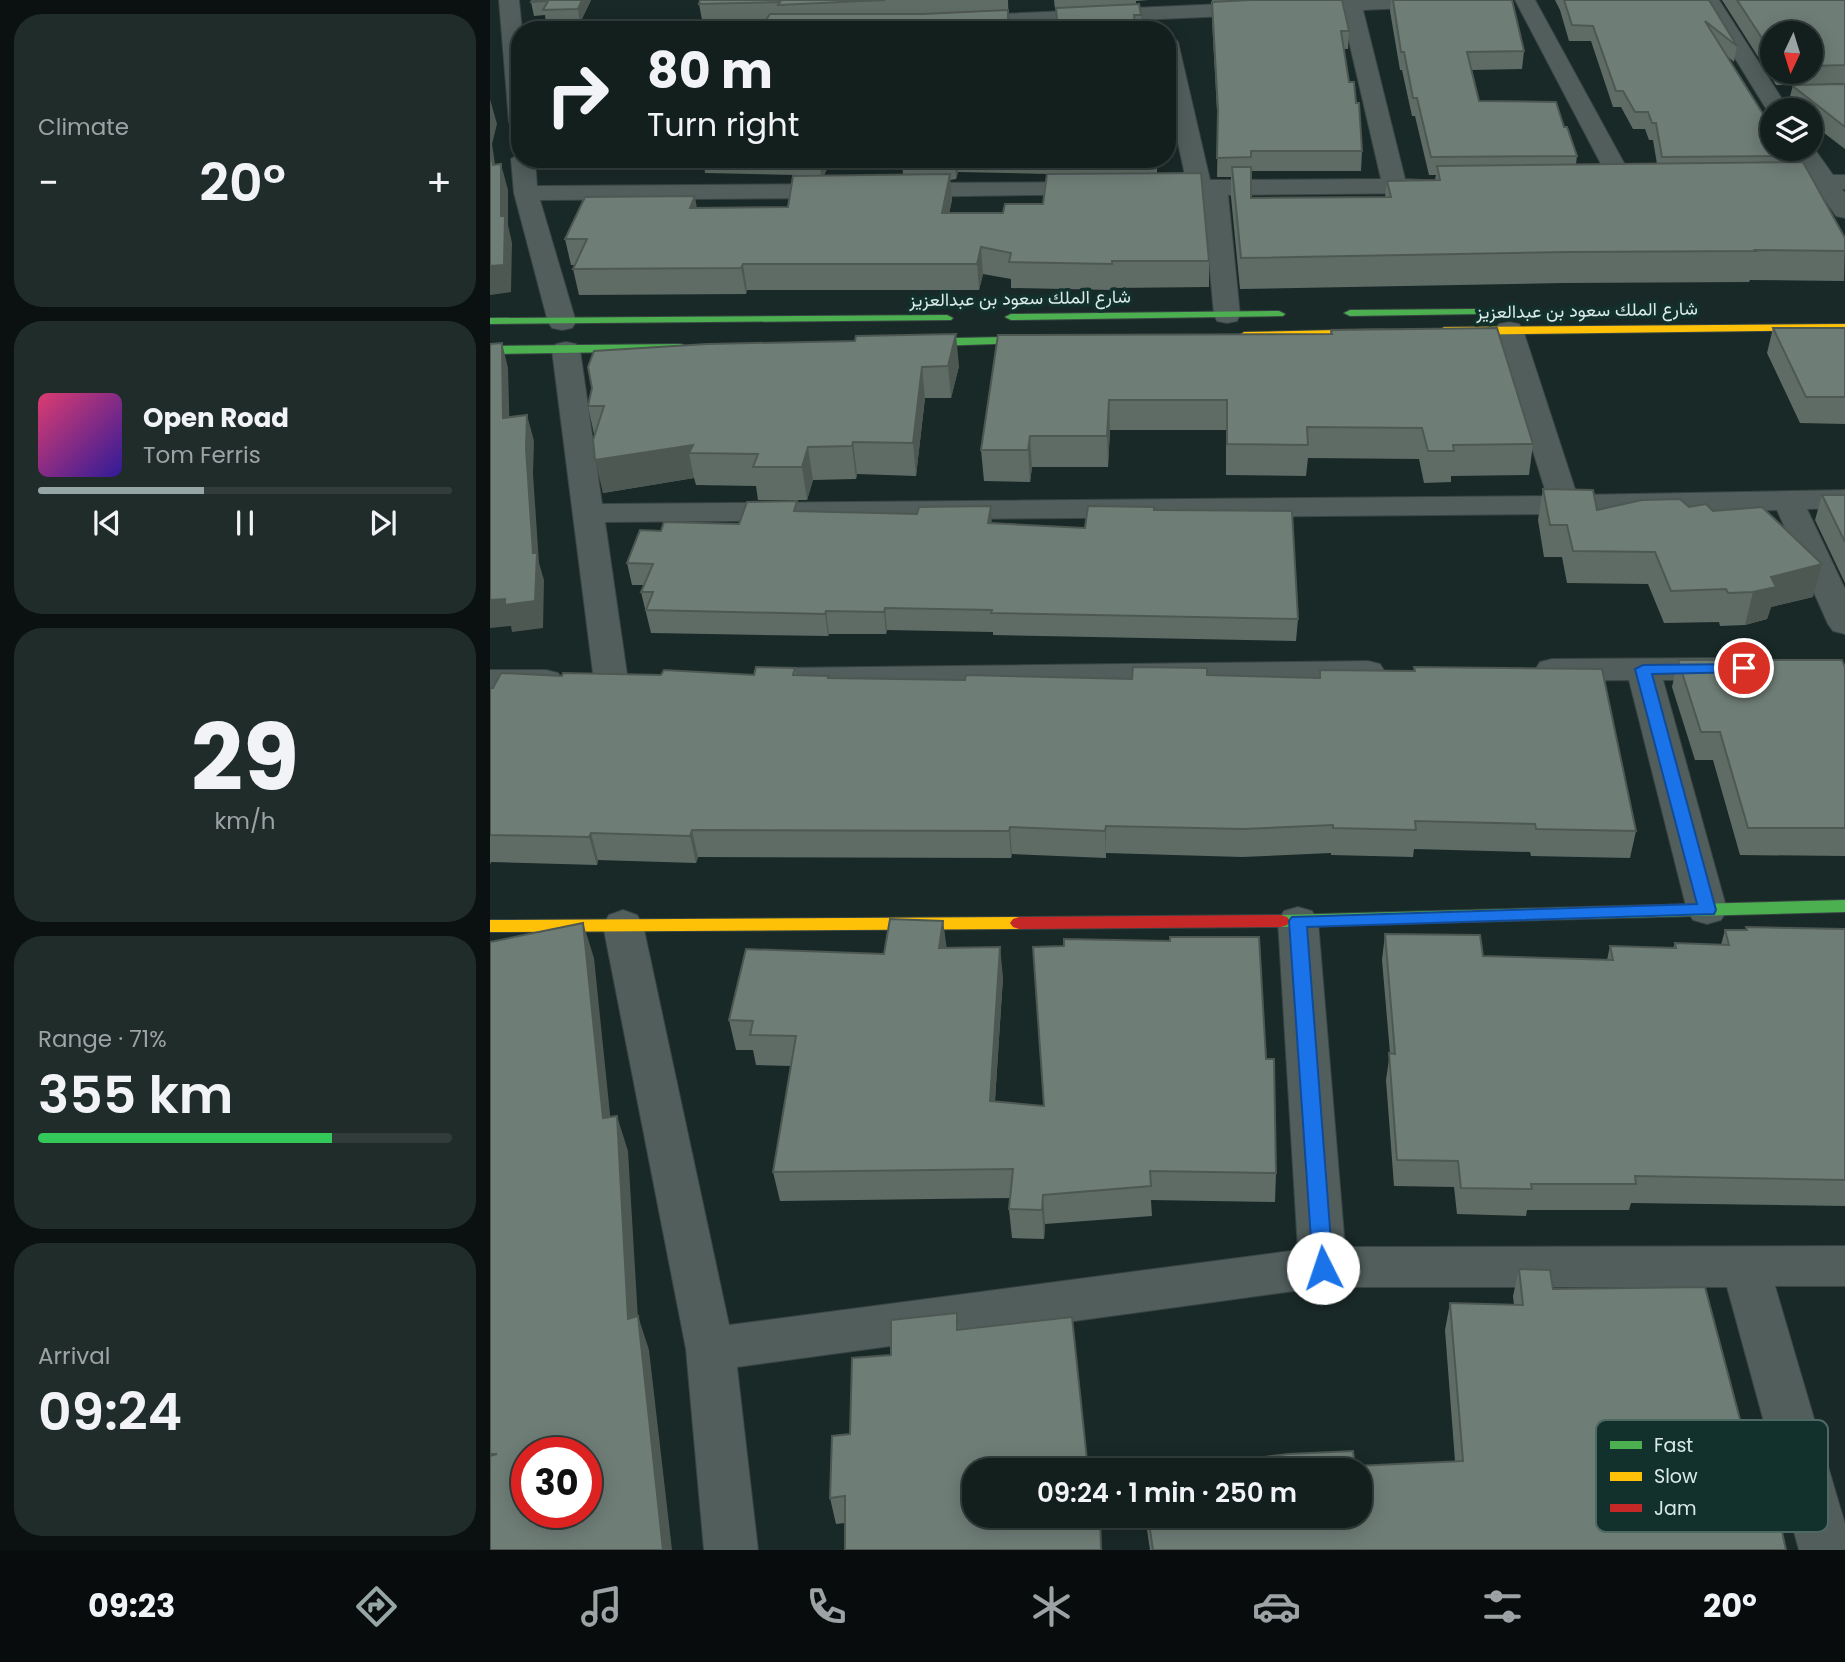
<!DOCTYPE html>
<html lang="en">
<head>
<meta charset="utf-8">
<style>
	body { margin:0; font-family:Poppins,Vazirmatn,sans-serif; background:#202c2a; color:#f1f3f6; height:100vh; display:flex; flex-direction:column; font-size:26px; white-space:nowrap }
	* { box-sizing:border-box; margin:0 }
	p { font-size:23px; color:#9da2a4 }
	.icon { flex:none; width:38px; height:38px; fill:none; stroke:currentColor; stroke-width:2; stroke-linecap:round; stroke-linejoin:round }
	.map { position:relative; flex:1; overflow:hidden }
	.details { display:flex; flex-direction:column; gap:14px; padding:14px; background:#0a1110; width:490px }
	.details>* { flex:none }
	.guide { position:absolute; left:21px; top:21px; width:665px; height:147px; border-radius:28px; box-shadow:0 4px 18px #0003,0 0 0 2px #323d3b; background:#131f1d; color:#f1f3f6; overflow:hidden }
	.needle { width:46px; rotate:184deg }
	.fabs { position:absolute; left:1270px; top:21px; display:grid; gap:14px }
	.fabs a { display:grid; place-items:center; width:63px; height:63px; border-radius:50%; background:#131f1d; box-shadow:0 4px 18px #0003,0 0 0 2px #323d3b; font-size:35px }
	.speed { position:absolute; left:21px; top:1437px; display:flex; gap:14px; font-size:35px; font-weight:700; text-align:center }
	.speed>* { display:grid; place-content:center; width:91px; height:91px; border-radius:50%; background:#131f1d; box-shadow:0 4px 18px #0003,0 0 0 2px #323d3b; line-height:1 }
	.speed .limit { border:10px solid #d22; background:#fff; color:#111 }
	.pin { position:absolute; display:grid; place-items:center; width:60px; height:60px; color:#fff; margin:-30px; border:4px solid #fff; border-radius:50%; box-shadow:0 2px 7px #0007 }
	.me { position:absolute; width:77px; margin:-38px; rotate:356deg; stroke-linejoin:round; filter:drop-shadow(0 0 5px #0008) }
	.turn { display:flex; align-items:center; gap:24px; height:147px; padding:0 21px; font-size:32px }
	.turn .icon { width:91px; height:91px; stroke-width:2.5 }
	.turn b { display:block; font-size:49px; line-height:60px }
	.big { font-size:52px; font-weight:600; line-height:1.1 }
	.details .widget { flex:1; display:flex; flex-direction:column; justify-content:center; gap:10px; min-width:0; padding:0 24px; border-radius:28px; background:#202c2a }
	.details .dial { align-items:center; gap:0 }
	.dial b { font-size:91px; line-height:1 }
	.song { display:flex; align-items:center; gap:21px }
	.cover { width:84px; height:84px; border-radius:10px; background:linear-gradient(135deg,hsl(340 70% 55%),hsl(250 70% 35%)) }
	.played { height:7px; border-radius:4px; background:linear-gradient(90deg,#96a6a4 40%,#323d3b 40%) }
	.keys { display:flex; justify-content:space-around; direction:ltr }
	.heat { display:flex; justify-content:space-between; align-items:center; font-size:38px; direction:ltr }
	.charge { height:10px; border-radius:5px; background:linear-gradient(90deg,#34c759 71%,#323d3b 0) }
	.trip { position:absolute; left:472px; top:1458px; width:410px; height:70px; border-radius:28px; background:#131f1d; box-shadow:0 4px 18px #0003,0 0 0 2px #323d3b; font-weight:600; line-height:70px; text-align:center }
	.tab-bar { display:flex; height:112px; justify-content:space-around; align-items:center; background:#080c0c; color:#9da2a4 }
	.tab-bar .icon { width:49px; height:49px }
	.tab-bar .current { color:#96a6a4 }
	.tab-bar b { font-size:32px; color:#f1f3f6 }
	main { display:flex; flex:1; min-height:0 }
	.map>svg:first-child { display:block }
	.lines { fill:none; stroke-linecap:round; stroke-linejoin:round }
	.street-casing { stroke:#384443; stroke-width:2 }
	.fast-casing { stroke:#384443; stroke-width:2 }
	.slow-casing { stroke:#384443; stroke-width:2 }
	.jam-casing { stroke:#384443; stroke-width:2 }
	.street { fill:#515e5c; fill-rule:evenodd }
	.fast { fill:#4caf50; fill-rule:evenodd }
	.slow { fill:#ffc107; fill-rule:evenodd }
	.jam { fill:#c62828; fill-rule:evenodd }
	.wall { fill:#5f6c66; fill-rule:evenodd }
	.shaded-wall { fill:#4e5853 }
	.building { fill:#6f7d77; stroke:#4e5853; stroke-width:2; fill-rule:evenodd }
	.route { fill:#1a73e8; stroke:#114b97; stroke-width:2 }
	.labels { text-anchor:middle; dominant-baseline:central; stroke-width:7; stroke-linejoin:round; paint-order:stroke }
	.far-street-label { font-size:18px; fill:#d9eae7; stroke:#12302c }
	.key { fill:#12302c; stroke:#4e6864; stroke-width:2 }
	.key-label { font-size:19px; fill:#d9eae7 }
</style>
</head>
<body>
<main>
<section class="details">
<div class="widget"><p>Climate</p>
<div class="heat"><a>−</a><b class="big">20°</b><a>+</a></div>
</div>
<div class="widget">
<div class="song"><i class="cover"></i><div><b>Open Road</b><p>Tom Ferris</p></div></div>
<div class="played"></div>
<div class="keys"><svg class="icon" aria-label="previous" viewBox="0 0 24 24"><path d="M18 5L8 12l10 7zM5 5v14"/></svg><svg class="icon" aria-label="pause" viewBox="0 0 24 24"><path d="M8 5v14M16 5v14"/></svg><svg class="icon" aria-label="next" viewBox="0 0 24 24"><path d="M6 5l10 7-10 7zM19 5v14"/></svg></div>
</div>
<div class="widget dial"><b>29</b><p>km/h</p></div>
<div class="widget"><p>Range · 71%</p><b class="big">355 km</b><div class="charge"></div></div>
<div class="widget"><p>Arrival</p><b class="big">09:24</b></div>
</section>
<div class="map">
<svg width="1355" height="1550" viewBox="0 0 1355 1550">
	<rect width="100%" height="100%" fill="#192927"/>
	<g class="lines">
		<g class="street-casing">
			<path id="street" d="M9,0h20l3,30h-2v99l-8,-2 -3,-5z
				M821,0h146l-3,4 -7,2 -84,4 42,169 38,2 3,5 -3,5 -9,2 -206,2 12,120 -3,6 -10,2 -10,-2 -3,-6 -11,-120 -59,-2 -3,-5 3,-5 42,-3 -19,-88v-56l7,2 4,4 32,138 171,-1 -39,-168 -384,17 -7,-2 -3,-4 3,-4 7,-2z
				M1025,0h20l101,185 -3,5 -9,2 -9,-2 -3,-5z
				M1209,0h20l70,110h-16v5h-3z
				M1321,144l22,31h12v14h-3l3,4v25l-9,-2 -18,-26 -61,-2 -3,-5 3,-5 52,-3 -18,-26h20z
				M30,153v6h15l2,27 302,-2 9,2 3,5 -3,5 -9,2 -299,2 36,122 -4,6 -10,2 -10,-2 -4,-6 -34,-129 -3,-34z
				M605,182l9,2 3,5 -3,5 -203,3 -9,-2 -3,-5 3,-5 9,-2z
				M1019,322l10,2 4,6 54,165 268,-5v18l-38,1 38,80v45l-12,-3 -5,-7 -51,-114 -212,4 -960,8 23,159 -5,8 -12,3 -12,-3 -5,-8 -42,-331 4,-6 10,-2 10,2 4,6 22,154 945,-8 -52,-166 4,-6z
				M1235,658l12,3 5,8 -5,8 -12,3h-62l64,230 -6,10 -14,4 -14,-4 -6,-10 -58,-230 -77,1 -12,-3 -5,-8 5,-8 12,-3z
				M878,661l12,3 5,8 -5,8 -12,3 -589,7 -12,-3 -5,-8 5,-8 12,-3z
				M0,670h56l12,3 5,8 -5,8 -12,3h-56z
				M808,907l14,4 6,10 27,326 500,-1v40h-70l70,238v26h-46l-72,-263h-404l-586,80 21,183h-54l-18,-201 -83,-424 6,-10 14,-5 14,5 6,10 86,400 569,-75 -20,-329 6,-10z"/>
		</g>
		<g class="fast-casing">
			<path id="fast" d="M985,309l6,3 -2,2 -129,2 -6,-3 6,-3z
				M789,311l6,3 -2,2 -272,4 -6,-3 6,-3z
				M457,315l6,3 -2,2 -461,4v-6z
				M558,336l4,2v4l-147,5 -6,-4 6,-4z
				M190,344l4,1v6l-194,3v-8z
				M1355,900v12l-564,15 -6,-2 -3,-4 3,-4 6,-2z"/>
		</g>
		<g class="slow-casing">
			<path id="slow" d="M1355,324v6l-401,5 -6,-4 6,-4z
				M894,329l4,2v4l-144,5 -6,-4 6,-4z
				M529,917l6,2 3,4 -3,4 -6,2 -529,3v-12z"/>
		</g>
		<g class="jam-casing">
			<path id="jam" d="M791,915l6,2 3,4 -3,4 -6,2 -262,2 -6,-2 -3,-4 3,-4 6,-2z"/>
		</g>
		<use href="#street" class="street"/>
		<use href="#fast" class="fast"/>
		<use href="#slow" class="slow"/>
		<use href="#jam" class="jam"/>
	</g>
	<path class="wall" d="M42,0h59l-11,23 -34,1 -1,-9 -11,1 -3,-14z
		M210,0h308l1,30h-250l8,-11 -65,1 -3,-16z
		M564,0h95l-13,1v3l5,11v15h-84l-1,-21h-1z
		M722,0h130l7,31 -1,18h-4l5,33 7,21 6,48 -1,20h-110v27l134,-1 2,-16 48,-1 1,-5h-7l-14,-59h-3l-10,-46h-2l-10,-59 1,-11h121l12,51 -2,18 -51,1 8,31 85,26 13,29 -1,8h81l-4,-24h-4l-4,-11h-12l-12,-22h-8l-22,-66h-22l-9,-31 -5,-10h154l28,46 -3,16 -7,-6 62,100 -2,7 58,75 -1,43 -94,-1 -1,2 -186,1 -323,6 -9,-92v-20h-14l1,-48 -6,-109z
		M1232,0h123v83l-49,2 49,-1v65l-34,-26v-13h-16l-5,-4 -2,-2 5,-19h-17zM1283,33h38v39h-38z
		M93,159h248l-7,16h79l-1,-16h255v14l52,88v26l-97,1v2l-101,-2v-9l-28,-5 -4,16h-232l-1,4 -167,1 -6,-26 2,-4h-4l-6,-26 132,-31 91,-1 10,-32 -93,-2 -1,-8 -120,-1zM468,172l92,2 -7,30 -40,9h-54l3,-13 -2,-20 6,-1z
		M1283,328h72v96l-45,-1 -33,-70z
		M841,330l202,114 -4,31 -78,1v6l-27,1 -5,-24 -111,-1 -2,18 -80,-1v-45h-116l-2,37h-76l-2,15 -46,-1 -3,-31 17,-115 332,-1z
		M469,366l-8,32h-26l-9,78 -59,-2 -1,5 -43,1 -6,20h-49l-2,-14 -60,-1 -2,-7 -91,15 -9,-59 -6,-28 4,-18 -4,-21z
		M1053,489l54,21 92,-3 124,90 -42,10 -4,12 -22,6 -25,1 -1,-4 -55,1 -16,-39 -81,-1 -5,-26h-18l-6,-37z
		M1332,495h23v88l-30,-63z
		M664,510l144,109 -2,22 -303,-6v-3l-106,-2 -1,4h-57l-1,2 -177,-3 -10,-41 3,-7h-12l-5,-22 34,-32 78,-7 59,-13 287,17z
		M1188,660l167,7v189l-105,-1 -27,-95h-18l-23,-73z
		M924,667l222,164 -6,27 -99,-2 -1,-4 -116,-3 -1,8 -82,-2v-2l-89,4 -136,-4v5l-94,-4 -1,4 -313,-1 -2,6 -98,-3 -1,5 -106,-3 -1,3v-177l72,-12 192,-1 41,-7 1,7 33,1v2l136,2 167,-1 75,-4 112,2 1,-7 94,1z
		M453,921l3,27 57,29 -8,124 49,5 222,-47 10,114 -1,29 -124,-2 1,16 -107,8 -1,15 -32,-1 -3,-29 1,-11 -230,3 -7,-29 18,-106 -35,-1 -3,-15h-17l-7,-30 155,-66z
		M1256,927l99,2v277l-214,-3 -2,7h-102l-1,6 -69,-2 -3,-27 -60,-1 -8,-106 4,-27 -8,-93 3,-26 98,22 124,4 3,-14 63,2 2,-5 46,2 4,-15h21z
		M1029,1269l34,20 197,168 36,93h-636l-5,-34h215l-5,-50 100,-5 -10,-131 5,-27 64,2 -1,-9z
		M467,1313l18,157 -130,53 -9,1 -6,-26 20,-64 41,-79z"/>
	<path class="shaded-wall" d="M92,0h9l-11,23 -2,-14z
		M0,99l7,25 -5,20 7,47 -6,-26 -3,-18z
		M330,159h11l-9,22 -3,-21z
		M465,159h2l1,13 -2,7z
		M11,164l7,26v35l4,18 -1,49 -21,3v-29l11,-50z
		M460,174l2,26 -8,39 -2,-26z
		M205,196l4,26 -9,-14z
		M491,247l2,27 -4,16 -2,-26z
		M253,264l4,26 -1,4 -5,-26z
		M466,334l3,32 -8,32 -3,-32z
		M12,343l6,25 2,75 -7,-25z
		M432,367l3,31 -9,78 -3,-33z
		M619,400l1,30 -2,37 -1,-31z
		M37,415l7,26 -1,33 6,89 5,17 -1,48 -31,4 -1,-6 -21,2v-28l43,-47 -7,-105z
		M540,436l2,31 -2,15 -2,-32z
		M363,442l4,32 -1,5 -4,-33z
		M203,445l-4,8 5,25 -91,15 -8,-33z
		M318,447l5,33 -6,20 -5,-33z
		M501,506l1,22 -4,-5z
		M1332,564l-9,33 -42,10 -4,12 -22,6 8,-33 18,-15z
		M395,608l2,22 -1,4 -2,-22z
		M336,611l3,23 -1,2 -3,-22z
		M616,826v32l-1,-27z
		M520,827l2,27 -1,4 -2,-27z
		M202,830l6,27 -2,6 -6,-27z
		M101,833l7,27 -1,5 -8,-28z
		M453,921l4,29 -8,-2z
		M93,923l11,35 20,195 -11,-35z
		M510,947l3,30 -10,153 -3,-29z
		M127,1116l11,35 12,202 -12,-34z
		M553,1195l2,29 -1,15 -2,-29z
		M148,1316l11,34 23,200h-9z"/>
	<path class="building" d="M42,0h50l-4,9 -35,1 5,-9 -17,1z
		M210,0h185l-107,5 2,-3 -81,2z
		M759,0h93l7,31h-8l8,51h5l2,21h3l3,48h-111v6l-34,1 1,-48 -6,-108z
		M903,0h119l12,51 -57,1 12,49 77,1 8,25h3l10,29 -146,1 -14,-59h-4l-9,-46h-3z
		M1074,0h145l28,46 -32,-25 68,109v19h11l5,7 -127,1 -6,-34h-4l-4,-11h-13l-12,-21h-7l-23,-65 -21,-1z
		M1247,0h108v65l-34,1v-33h-38v22z
		M649,4l2,11h-7l2,15h-78l-2,-22z
		M518,10v20h-249l11,-16h153z
		M1355,84v43l-51,-40 -1,-2z
		M0,147l3,18 8,-1v52h4l-1,49 -14,1z
		M306,159h24l-1,1 -23,1z
		M1313,162l42,76v13l-90,-1 1,1 -188,1 -327,6 -9,-91h19v31l140,-1 -4,-16 53,-1 -3,-14z
		M711,173l8,88h-97v3l-103,-2 2,-9 -30,-6 -4,17h-234l-2,4 -168,1 14,-30h-22l20,-42 110,-1 -5,12 98,-1 5,-31 157,-2 -8,39h61l2,-9h38l4,-30z
		M1007,328l36,116 -80,1 1,6h-26l-6,-23 -115,-1 1,18 -81,-1v-44h-118l-2,36h-77l-2,14h-47l17,-115 334,-1 -1,-4z
		M1283,328h72v69h-39z
		M466,334l-8,32 -26,1 -9,76 -60,-1 -1,4 -44,1 -6,20h-49l5,-13 -69,-1 4,-8 -98,15 -2,-20 11,-34h-16l4,-18 -4,-21 6,-16 113,-7 148,-3 1,-5z
		M12,343l1,75 24,-3 -1,33 7,105h4l-2,48 -30,4v-6l-15,1v-256z
		M1053,489l50,1 4,20 45,-10 38,-1 9,8 17,-3 7,7 49,-4 60,57 -51,13 5,10 -23,5 -25,1 -2,-4 -55,2 -16,-39 -82,-1 -6,-26h-17z
		M1332,495h23v47z
		M307,501l-3,10 123,3 2,-7 72,-1 -3,17 97,5 3,-22 66,1v3l138,1 6,108 -307,-6 1,-3 -107,-2 -1,4 -58,-1 -1,3 -179,-4 7,-18h-12l12,-28 -26,-1 13,-33 21,1 3,-9 75,2 8,-22z
		M1188,660h164l3,7v161h-97l-28,-96h-19z
		M266,667l39,1 -2,7 36,1 -1,2 137,2 1,-5 166,4 1,-12 74,1v7l113,3v-8l95,1 -1,-4 188,2 34,162 -100,-2 -1,-5 -120,-3 1,9 -83,-2v-3l-90,4 -137,-3 -1,5 -95,-4 -1,4 -317,-1 -2,6 -99,-3 -2,4 -99,-2v-147h3l8,-15 61,3 1,-3 98,2 3,-5 90,5z
		M400,919l53,2 -4,27 61,-1 -10,154 54,5 -11,-159 31,-1v-7l106,2v-4h89l7,122h8l2,114 -126,-2 1,15 -108,9 -1,15 -33,-1 4,-40 -240,3 23,-136 -46,-1 3,-14 -24,-1 17,-71 138,5z
		M93,923l20,195 14,-2 11,203 10,-3 25,234h-173v-94l7,-2h-7v-512zM37,1452h59v60h-59z
		M1256,927l99,2v251l-210,-4 1,8h-105l1,5 -71,-1 -3,-27 -61,-1 -8,-107 6,1 -10,-120 95,1 3,21 130,4 -3,-14 66,2 -1,-5 54,2 -4,-15h22z
		M1029,1269l31,1 3,19 152,-2 45,170 16,1 20,92h-633l-5,-34h212v-46h-196l124,-16 65,-3 2,15 108,-5 -13,-158 73,2z
		M467,1313v17l115,-13 16,153h-113v46h125l1,34h-256v-54l-15,2 2,-62 18,-2 2,-76 39,-3v-35z"/>
	<path class="route" d="M1254,664l5,1 2,3 -2,4 -97,2 64,236 -2,4 -407,13 26,341 -3,6 -7,2 -7,-2 -3,-6 -24,-347 3,-4 405,-13 -62,-235 8,-4z"/>
	<g class="labels">
		<g class="far-street-label">
			<text transform="translate(530 298) rotate(-1)">شارع الملك سعود بن عبدالعزيز</text>
			<text transform="translate(1097 310) rotate(-1)">شارع الملك سعود بن عبدالعزيز</text>
		</g>
	</g>
	<rect x="1106" y="1420" width="232" height="112" rx="10" class="key"/>
	<rect x="1120" y="1441" width="32" height="8" fill="#4caf50"/>
	<rect x="1120" y="1472" width="32" height="9" fill="#ffc107"/>
	<rect x="1120" y="1504" width="32" height="8" fill="#c62828"/>
	<g class="key-label">
		<text x="1164" y="1452">Fast</text>
		<text x="1164" y="1483">Slow</text>
		<text x="1164" y="1515">Jam</text>
	</g>
</svg>
<div class="fabs">
<a><svg class="needle" viewBox="-14 -14 28 28"><path d="M0-13l5 13h-10z" fill="#e53935"/><path d="M0 13l5-13h-10z" fill="#9da2a4"/></svg></a>
<a><svg class="icon" aria-label="layers" viewBox="0 0 24 24"><path d="M12 4l9 5-9 5-9-5zM3 14l9 5 9-5"/></svg></a>
</div>
<div class="speed"><div class="limit">30</div></div>
<div class="pin" style="left:1254px;top:668px;background:#d93025"><svg class="icon" aria-label="arrive" viewBox="0 0 24 24"><path d="M6 21V4h12l-3 4 3 4H6"/></svg></div>
<svg class="me" style="left:833px;top:1268px" viewBox="-20 -20 40 40"><circle r="19" fill="#fff"/><path d="M0-13L10 11 0 6-10 11z" fill="#1a73e8"/></svg>
<div class="trip">09:24 · 1 min · 250 m</div>
<div class="guide">
<div class="turn"><svg class="icon" aria-label="right" viewBox="0 0 24 24"><path d="M7 20v-9h11M14 6l5 5-5 5"/></svg><div><b>80 m</b>Turn right</div></div>
</div>
</div>
</main>
<nav class="tab-bar">
<b>09:23</b>
<svg class="icon current" aria-label="directions" viewBox="0 0 24 24"><path d="M12 3l9 9-9 9-9-9zM9 14v-3h6M13 9l2 2-2 2"/></svg>
<svg class="icon" aria-label="music" viewBox="0 0 24 24"><path d="M9 18V5l10-2v13"/><circle cx="6" cy="18" r="3"/><circle cx="16" cy="16" r="3"/></svg>
<svg class="icon" aria-label="phone" viewBox="0 0 24 24"><path d="M5 4h4l2 5-3 2q2 4 5 5l2-3 5 2v4C11 20 4 13 5 4z"/></svg>
<svg class="icon" aria-label="climate" viewBox="0 0 24 24"><path d="M12 3v18M4 7l16 10M4 17L20 7"/></svg>
<svg class="icon" aria-label="car" viewBox="0 0 24 24"><path d="M5 17H2v-5l4-1 3-4h7l3 4 3 1v5h-3M9 17h6M6 11h13"/><circle cx="7" cy="17" r="2"/><circle cx="17" cy="17" r="2"/></svg>
<svg class="icon" aria-label="filters" viewBox="0 0 24 24"><path d="M4 7h16M4 17h16"/><circle cx="9" cy="7" r="2"/><circle cx="15" cy="17" r="2"/></svg>
<b>20°</b>
</nav>
</body>
</html>
